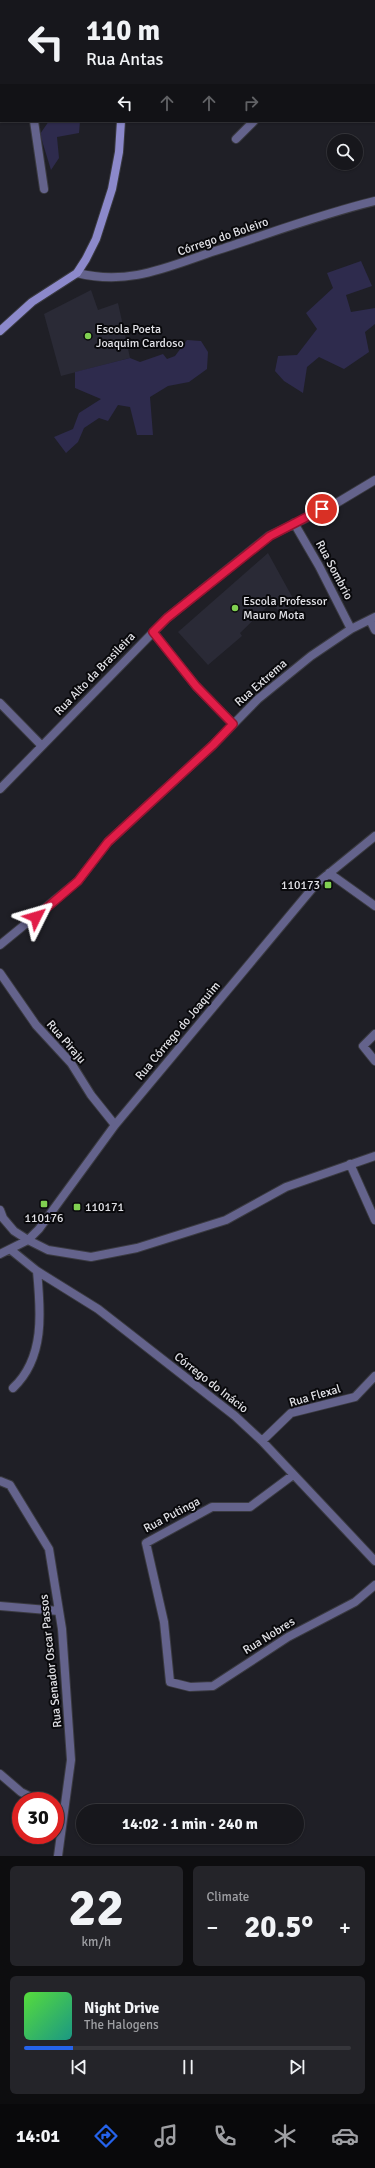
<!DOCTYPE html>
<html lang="en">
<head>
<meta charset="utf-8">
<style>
	body { margin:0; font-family:Signika,sans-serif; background:#242429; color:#f1f3f6; height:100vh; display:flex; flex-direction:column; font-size:15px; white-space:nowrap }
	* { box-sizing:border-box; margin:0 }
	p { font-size:13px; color:#9e9fa3 }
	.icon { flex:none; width:22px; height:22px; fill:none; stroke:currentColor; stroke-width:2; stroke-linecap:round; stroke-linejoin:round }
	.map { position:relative; height:1856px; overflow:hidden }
	.details { display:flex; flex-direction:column; gap:10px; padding:10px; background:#0d0d0f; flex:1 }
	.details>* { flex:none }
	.banner { position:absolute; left:0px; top:0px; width:375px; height:122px; box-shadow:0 1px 3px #0004,0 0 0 1px #36363b; background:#17171c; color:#f1f3f6; overflow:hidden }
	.controls { position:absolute; left:327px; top:134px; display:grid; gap:8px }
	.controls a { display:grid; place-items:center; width:36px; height:36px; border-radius:50%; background:#17171c; box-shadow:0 1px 3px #0004,0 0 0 1px #36363b; font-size:20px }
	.speed { position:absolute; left:12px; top:1792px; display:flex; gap:8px; font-size:20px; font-weight:700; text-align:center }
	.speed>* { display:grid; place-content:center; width:52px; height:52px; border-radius:50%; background:#17171c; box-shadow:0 1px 3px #0004,0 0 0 1px #36363b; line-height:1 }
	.speed .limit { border:6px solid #d22; background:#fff; color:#111 }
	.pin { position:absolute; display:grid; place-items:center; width:34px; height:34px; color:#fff; margin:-17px; border:2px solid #fff; border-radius:50%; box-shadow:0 1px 4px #0007 }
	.me { position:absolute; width:44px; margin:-22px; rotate:50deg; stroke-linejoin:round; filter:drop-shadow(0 0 3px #0008) }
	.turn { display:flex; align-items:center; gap:14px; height:84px; padding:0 20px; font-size:18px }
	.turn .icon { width:52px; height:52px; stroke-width:2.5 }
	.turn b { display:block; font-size:28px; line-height:34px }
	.lanes { display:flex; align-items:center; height:38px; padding:0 20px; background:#0003; justify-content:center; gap:20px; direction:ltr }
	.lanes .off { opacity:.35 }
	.big { font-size:30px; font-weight:700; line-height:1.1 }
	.details .widget { flex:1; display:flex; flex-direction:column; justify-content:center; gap:6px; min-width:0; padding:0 14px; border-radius:6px; background:#242429 }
	.details .dial { align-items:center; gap:0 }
	.dial b { font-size:52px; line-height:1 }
	.song { display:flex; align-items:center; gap:12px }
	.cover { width:48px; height:48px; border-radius:6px; background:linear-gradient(135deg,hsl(110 70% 55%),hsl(170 70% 35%)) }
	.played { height:4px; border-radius:2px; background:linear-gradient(90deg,#2563eb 15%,#36363b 15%) }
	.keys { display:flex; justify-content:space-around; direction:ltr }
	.heat { display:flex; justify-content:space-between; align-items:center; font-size:22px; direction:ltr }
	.details .tiles { flex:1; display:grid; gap:10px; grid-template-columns:1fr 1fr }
	.widget:last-child { grid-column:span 2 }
	.trip { position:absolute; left:76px; top:1804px; width:228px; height:40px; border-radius:20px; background:#17171c; box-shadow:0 1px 3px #0004,0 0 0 1px #36363b; font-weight:700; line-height:40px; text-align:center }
	.menu { display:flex; height:64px; justify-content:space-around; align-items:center; background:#09090b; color:#9e9fa3 }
	.menu .icon { width:28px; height:28px }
	.menu .on { color:#2563eb }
	.menu b { font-size:18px; color:#f1f3f6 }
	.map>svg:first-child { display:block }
	.built { fill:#2a2a36 }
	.green { fill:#2e2b4d }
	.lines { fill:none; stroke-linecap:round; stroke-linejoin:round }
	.street-casing { stroke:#3a3a41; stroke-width:10 }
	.secondary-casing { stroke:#3a3a41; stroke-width:10 }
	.street { stroke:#64638c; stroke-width:8 }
	.secondary { stroke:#8c89cb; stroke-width:8 }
	.route-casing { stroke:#92132f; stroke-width:10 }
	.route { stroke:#e11d48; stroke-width:7 }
	.poi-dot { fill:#80d051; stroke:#09090c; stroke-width:1.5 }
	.labels { text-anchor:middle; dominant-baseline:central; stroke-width:4; stroke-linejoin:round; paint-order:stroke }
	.street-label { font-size:12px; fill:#e1e1e6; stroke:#09090c }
	.poi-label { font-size:12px; fill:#e1e1e6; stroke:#09090c; text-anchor:start }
</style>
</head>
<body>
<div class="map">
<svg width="375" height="1856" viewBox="0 0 375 1856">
	<rect width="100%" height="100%" fill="#1f1f26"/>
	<path class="built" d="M91,290l7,20 20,-7 12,55 -69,18 -17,-62z
		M268,553l27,49 -13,12 -11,-11 -31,30 2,3 -34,29 -30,-33z"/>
	<path class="green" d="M49,121h31l-1,12 -22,4 2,21 -8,12 -11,-36z
		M361,261l11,25 -26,9 5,17 24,-4v16l-10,8 4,20 -25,17 -25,-12 -12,10 -4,26 -19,-12 -9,-10 3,-15 19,-1 20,-26 -11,-16 27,-25 -6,-15z
		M187,340l14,1 7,11 -1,17 -18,13 -21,4 -18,11 3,38h-16l-7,-28 -12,-2 -10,16 -9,-3 -15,10 -6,14 -12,11 -12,-16 19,-8 6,-16 22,-14 -26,-11v-16l55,-14 10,4 23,-8 4,5 8,-3z"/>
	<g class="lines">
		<g class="street-casing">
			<path id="street" d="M13,0v1
				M338,1l1,-1
				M34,121l10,68
				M236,139l18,-18
				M77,273c52,13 90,-6 138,-22 53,-17 106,-37 160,-50
				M294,523l25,43 32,63
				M370,620l5,10
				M153,632l43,54 37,38
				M0,703l42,43
				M0,789l167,-171 102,-82 66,-32 40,-24
				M329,873l46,33
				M0,945l78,-64 30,-39 105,-97 45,-46 53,-43 40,-27 24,-12
				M0,973l36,52 35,38 20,32 24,30
				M375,1034l-12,12 12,15
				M350,1164l25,56
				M0,1210l3,8 11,13 14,9 20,10 43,7 46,-9 89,-28 60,-33 89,-31
				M11,1250l26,21 61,38 137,107 27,25 113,120
				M0,1254l28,-14 11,-11 76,-104 201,-241 59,-48
				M13,1388c32,-30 28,-76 24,-117
				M262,1441l29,-28 64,-16 20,-21
				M293,1475l-43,32h-38l-66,36 18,79 6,60 20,5 23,-1 75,-49 67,-35 20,-17
				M0,1481l10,4 39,64 13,80 9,131 -13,96
				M0,1606l59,5
				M0,1774l21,18 18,9"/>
		</g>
		<g class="secondary-casing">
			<path id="secondary" d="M140,1l1,-1
				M0,331l32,-29 45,-29 9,-14 10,-20 16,-50 7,-37 2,-31"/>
		</g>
		<use href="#street" class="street"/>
		<use href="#secondary" class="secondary"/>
	</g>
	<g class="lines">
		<g class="route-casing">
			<path id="route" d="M36,917l42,-36 30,-39 105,-97 20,-21 -37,-38 -43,-54 14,-14 103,-82 52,-27"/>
		</g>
		<use href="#route" class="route"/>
	</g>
	<g class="poi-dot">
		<circle cx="88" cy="336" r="4"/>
		<circle cx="235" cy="608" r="4"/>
		<rect x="324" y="881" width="8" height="8" rx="2"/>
		<rect x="40" y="1200" width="8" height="8" rx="2"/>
		<rect x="73" y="1203" width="8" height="8" rx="2"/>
	</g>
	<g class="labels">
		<g class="street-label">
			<text transform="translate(223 237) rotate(-19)">Córrego do Boleiro</text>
			<text transform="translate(334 570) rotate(62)">Rua Sombrio</text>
			<text transform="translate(95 674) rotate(-46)">Rua Alto da Brasileira</text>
			<text transform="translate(261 683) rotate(-41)">Rua Extrema</text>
			<text transform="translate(178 1031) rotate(-50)">Rua Córrego do Joaquim</text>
			<text transform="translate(66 1042) rotate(49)">Rua Piraju</text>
			<text transform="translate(211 1383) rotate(38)">Córrego do Inácio</text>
			<text transform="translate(315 1396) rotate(-16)">Rua Flexal</text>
			<text transform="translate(172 1515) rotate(-28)">Rua Putinga</text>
			<text transform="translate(269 1636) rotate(-32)">Rua Nobres</text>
			<text transform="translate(51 1661) rotate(-96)">Rua Senador Oscar Passos</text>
		</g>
		<g class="poi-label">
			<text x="96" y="329">Escola Poeta<tspan x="96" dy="14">Joaquim Cardoso</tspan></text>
			<text x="243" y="601">Escola Professor<tspan x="243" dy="14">Mauro Mota</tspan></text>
			<text x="320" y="885" text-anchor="end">110173</text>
			<text x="85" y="1207">110171</text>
			<text x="44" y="1218" text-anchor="middle">110176</text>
		</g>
	</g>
</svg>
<div class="controls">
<a><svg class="icon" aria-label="search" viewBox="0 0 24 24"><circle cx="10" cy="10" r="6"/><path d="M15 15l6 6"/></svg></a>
</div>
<div class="speed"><div class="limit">30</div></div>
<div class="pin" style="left:322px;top:509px;background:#d93025"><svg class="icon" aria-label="arrive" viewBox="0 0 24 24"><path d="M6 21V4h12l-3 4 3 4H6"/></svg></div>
<svg class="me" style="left:36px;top:917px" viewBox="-20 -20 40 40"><path d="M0-17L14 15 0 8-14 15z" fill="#e11d48" stroke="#fff" stroke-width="4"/></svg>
<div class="trip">14:02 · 1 min · 240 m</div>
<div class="banner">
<div class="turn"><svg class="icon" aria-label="left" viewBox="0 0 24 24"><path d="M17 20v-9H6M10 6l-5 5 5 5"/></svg><div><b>110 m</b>Rua Antas</div></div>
<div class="lanes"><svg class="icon" aria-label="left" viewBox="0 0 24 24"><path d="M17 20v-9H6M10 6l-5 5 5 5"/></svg><svg class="icon off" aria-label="ahead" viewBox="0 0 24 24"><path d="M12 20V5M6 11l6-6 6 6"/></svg><svg class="icon off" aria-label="ahead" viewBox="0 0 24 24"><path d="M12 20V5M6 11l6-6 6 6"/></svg><svg class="icon off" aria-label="right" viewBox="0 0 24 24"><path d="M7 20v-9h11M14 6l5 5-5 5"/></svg></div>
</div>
</div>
<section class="details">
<div class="tiles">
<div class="widget dial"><b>22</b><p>km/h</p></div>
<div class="widget"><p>Climate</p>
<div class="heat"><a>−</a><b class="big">20.5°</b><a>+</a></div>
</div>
<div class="widget">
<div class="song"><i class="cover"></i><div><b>Night Drive</b><p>The Halogens</p></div></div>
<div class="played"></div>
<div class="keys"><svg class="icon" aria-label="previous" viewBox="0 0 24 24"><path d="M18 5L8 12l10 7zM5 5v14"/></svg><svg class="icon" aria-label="pause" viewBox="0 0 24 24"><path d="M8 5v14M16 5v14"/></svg><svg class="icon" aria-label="next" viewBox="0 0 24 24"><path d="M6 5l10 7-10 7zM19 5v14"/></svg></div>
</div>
</div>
</section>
<nav class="menu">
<b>14:01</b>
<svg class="icon on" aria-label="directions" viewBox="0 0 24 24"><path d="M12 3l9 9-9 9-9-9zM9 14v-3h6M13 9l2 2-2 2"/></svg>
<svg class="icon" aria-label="music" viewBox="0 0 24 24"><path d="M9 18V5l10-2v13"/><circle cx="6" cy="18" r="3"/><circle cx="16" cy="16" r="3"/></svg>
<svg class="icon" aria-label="phone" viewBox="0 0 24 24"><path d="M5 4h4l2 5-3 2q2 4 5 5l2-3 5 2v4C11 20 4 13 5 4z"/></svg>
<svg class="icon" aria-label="climate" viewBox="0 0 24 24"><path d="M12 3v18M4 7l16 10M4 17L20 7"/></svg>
<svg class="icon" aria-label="car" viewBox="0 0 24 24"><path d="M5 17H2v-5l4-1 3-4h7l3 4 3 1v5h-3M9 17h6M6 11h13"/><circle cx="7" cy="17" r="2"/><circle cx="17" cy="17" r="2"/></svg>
</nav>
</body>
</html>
